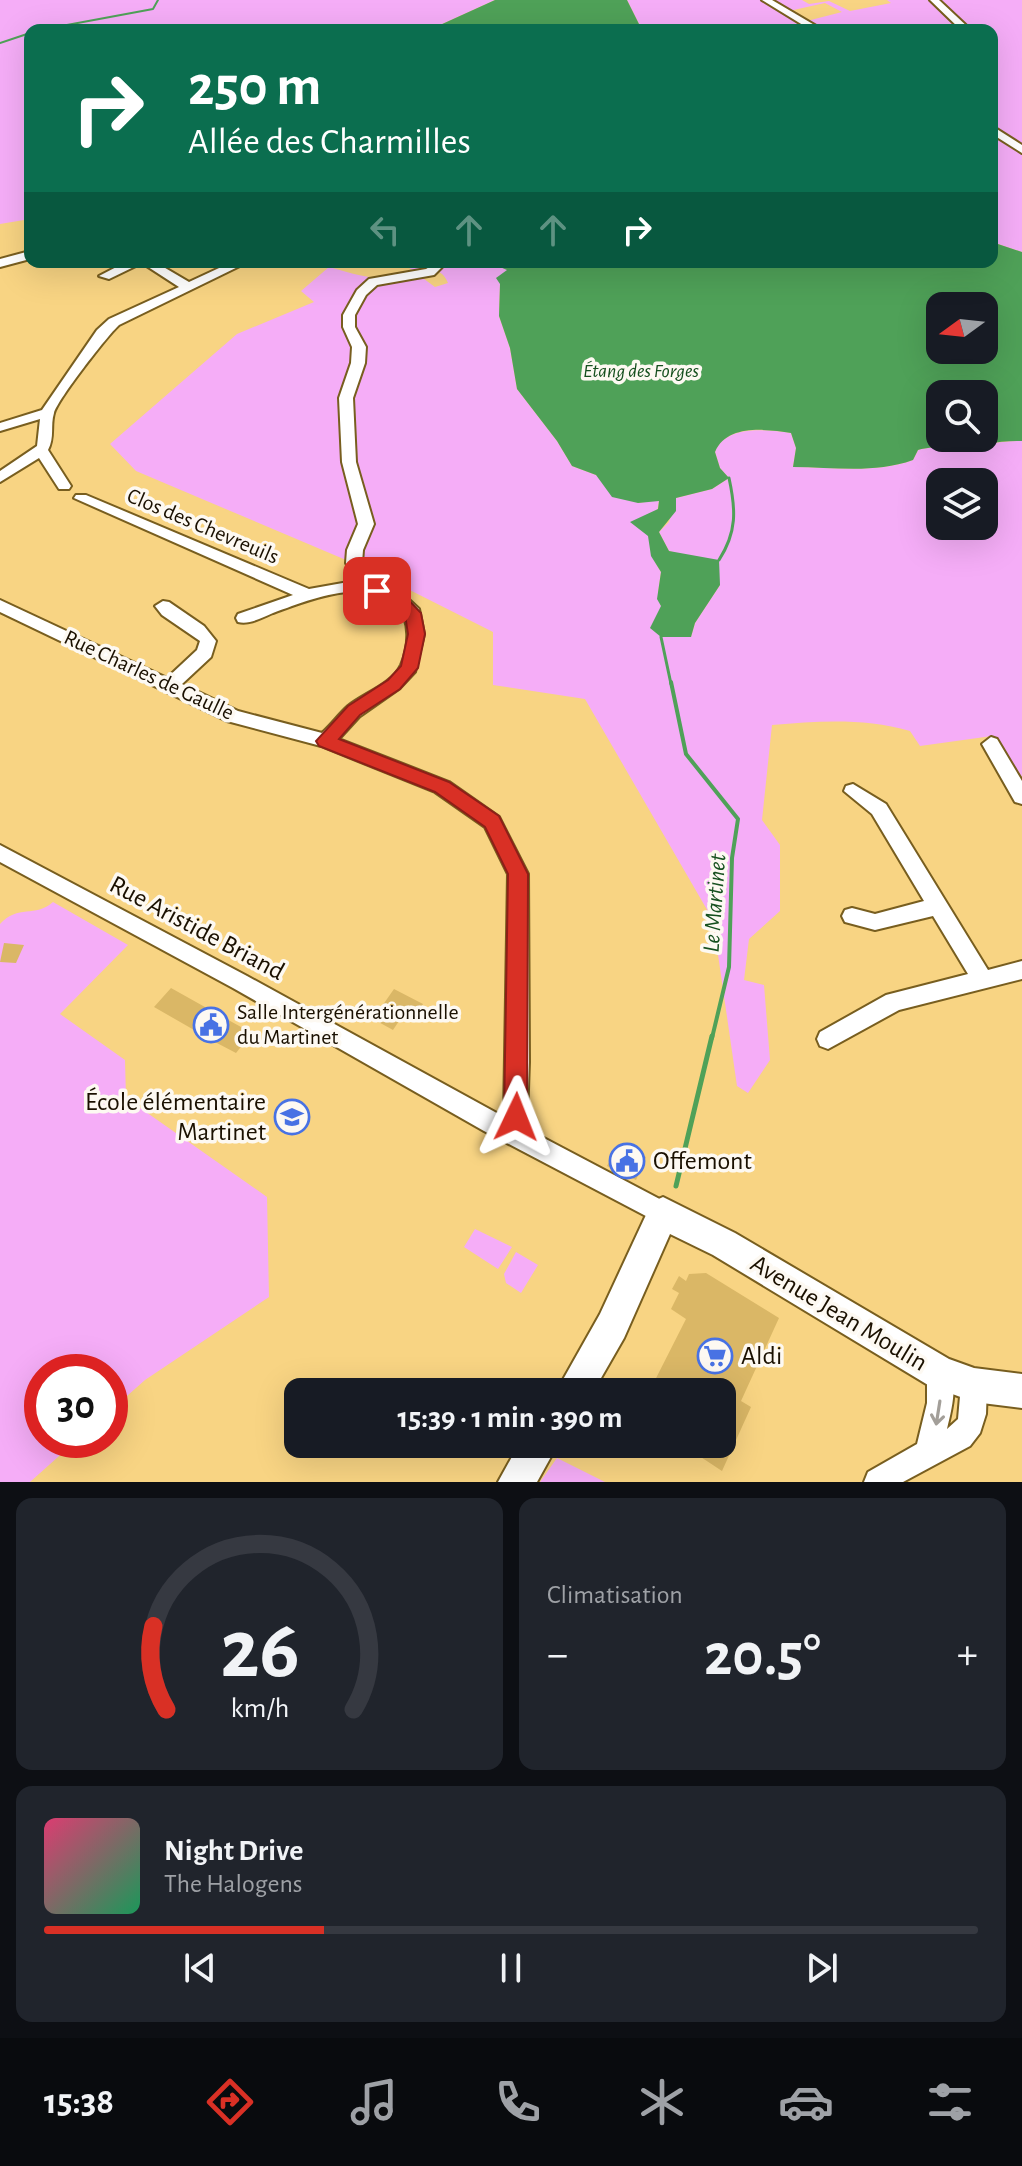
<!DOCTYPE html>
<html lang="fr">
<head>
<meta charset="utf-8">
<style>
	body { margin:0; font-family:"Alegreya Sans",sans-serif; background:#20242c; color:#f1f3f6; height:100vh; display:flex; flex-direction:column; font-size:30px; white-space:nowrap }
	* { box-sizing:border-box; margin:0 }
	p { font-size:26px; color:#9ea1a6 }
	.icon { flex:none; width:44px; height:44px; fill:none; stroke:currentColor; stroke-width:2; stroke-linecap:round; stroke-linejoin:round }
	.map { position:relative; height:1482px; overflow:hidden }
	.side { display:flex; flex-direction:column; gap:16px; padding:16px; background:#0d0f14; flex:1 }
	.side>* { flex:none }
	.hud { position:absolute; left:24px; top:24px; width:974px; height:244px; border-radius:16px; box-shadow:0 8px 32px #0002; background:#0b6e4f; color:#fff; overflow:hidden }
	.needle { width:52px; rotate:255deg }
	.controls { position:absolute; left:926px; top:292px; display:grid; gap:16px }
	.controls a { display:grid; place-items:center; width:72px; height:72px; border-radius:16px; background:#171b24; box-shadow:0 8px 32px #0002; font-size:40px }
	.speed { position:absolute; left:24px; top:1354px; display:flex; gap:16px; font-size:40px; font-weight:700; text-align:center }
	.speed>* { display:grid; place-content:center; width:104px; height:104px; border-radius:50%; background:#171b24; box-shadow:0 8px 32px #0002; line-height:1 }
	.speed .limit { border:12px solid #d22; background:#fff; color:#111 }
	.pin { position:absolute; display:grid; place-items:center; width:68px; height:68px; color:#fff; margin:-34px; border-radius:16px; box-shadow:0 4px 12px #0006 }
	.me { position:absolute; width:88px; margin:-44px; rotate:2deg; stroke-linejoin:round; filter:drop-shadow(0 0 6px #0008) }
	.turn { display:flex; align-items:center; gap:28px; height:168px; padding:0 32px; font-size:36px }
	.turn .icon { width:104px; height:104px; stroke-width:2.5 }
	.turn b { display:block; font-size:56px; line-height:68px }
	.lanes { display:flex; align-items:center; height:76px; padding:0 32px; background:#0003; justify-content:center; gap:40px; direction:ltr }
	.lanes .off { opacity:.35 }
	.big { font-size:60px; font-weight:600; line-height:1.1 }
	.side .tile { flex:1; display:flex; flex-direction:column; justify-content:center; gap:12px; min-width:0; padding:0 28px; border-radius:16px; background:#20242c }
	.side .dial { align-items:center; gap:0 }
	.dial svg { height:208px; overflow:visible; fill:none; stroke:#363941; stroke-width:7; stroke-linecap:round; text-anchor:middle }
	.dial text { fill:#f1f3f6; stroke:none }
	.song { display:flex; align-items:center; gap:24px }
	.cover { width:96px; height:96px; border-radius:12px; background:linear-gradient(135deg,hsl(340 70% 55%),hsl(150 70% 35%)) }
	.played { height:8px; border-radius:4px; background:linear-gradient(90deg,#d93025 30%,#363941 30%) }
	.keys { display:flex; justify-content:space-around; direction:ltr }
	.heat { display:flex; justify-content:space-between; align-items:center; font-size:44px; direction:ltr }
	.side .tiles { flex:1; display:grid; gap:16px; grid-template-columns:1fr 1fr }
	.tile:last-child { grid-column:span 2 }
	.trip { position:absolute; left:284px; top:1378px; width:452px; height:80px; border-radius:16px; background:#171b24; box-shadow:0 8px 32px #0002; font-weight:600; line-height:80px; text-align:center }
	.tab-bar { display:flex; height:128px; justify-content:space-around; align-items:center; background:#090b0e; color:#9ea1a6 }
	.tab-bar .icon { width:56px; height:56px }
	.tab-bar .on { color:#d93025 }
	.tab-bar b { font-size:36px; color:#f1f3f6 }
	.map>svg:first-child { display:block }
	.green { fill:#f5adf7; fill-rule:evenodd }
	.water { fill:#4fa158; fill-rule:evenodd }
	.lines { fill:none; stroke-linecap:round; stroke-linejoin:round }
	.stream-far3 { stroke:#4fa158; stroke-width:2 }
	.stream-far2 { stroke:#4fa158; stroke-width:3 }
	.stream-far1 { stroke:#4fa158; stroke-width:4 }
	.stream { stroke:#4fa158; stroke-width:5 }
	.building { fill:#dab766 }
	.minor-casing { stroke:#785e1f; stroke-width:4 }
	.major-casing { stroke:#785e1f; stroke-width:4 }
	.minor { fill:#fff; fill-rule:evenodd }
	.major { fill:#fff; fill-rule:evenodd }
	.oneway { stroke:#a39f99 }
	.route { fill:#d93025; stroke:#8d1f18; stroke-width:2 }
	.labels { text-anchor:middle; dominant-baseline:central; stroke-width:7; stroke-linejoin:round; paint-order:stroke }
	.far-water-label { font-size:20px; font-style:italic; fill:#16501f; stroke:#fdf9f2 }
	.street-label { font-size:22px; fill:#1a1000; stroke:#fdf9f2 }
	.poi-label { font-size:22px; fill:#1a1000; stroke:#fdf9f2; text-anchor:start }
	.water-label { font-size:24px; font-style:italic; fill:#16501f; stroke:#fdf9f2 }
	.near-street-label { font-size:26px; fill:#1a1000; stroke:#fdf9f2 }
	.near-poi-label { font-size:26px; fill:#1a1000; stroke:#fdf9f2; text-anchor:start }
</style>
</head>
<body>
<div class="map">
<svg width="1022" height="1482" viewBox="0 0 1022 1482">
	<rect width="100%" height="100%" fill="#f8d483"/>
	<path class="green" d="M0,0h495l-66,30h-399v189l-30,5z
		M627,0h175l7,4 20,-3 21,10 41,-8 -4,-3h135v252l-30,-10v-212h-350zM825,3l17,9 -43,11 -19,-10z
		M401,262h98l1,5 8,3 -8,14 -1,32 11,32 7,41 40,52 15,25 24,9 42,28 21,-3c-4,33 -19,40 2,72l-3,20 3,14v31h30l4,-14 25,-38 -25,-27 -26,-7 -10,-19 10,-10 7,-24 36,-9 17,-11 -9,-10 -5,-16c11,-28 52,-22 76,-19l5,15 -3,19c41,0 81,7 120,-7l5,-10c14,-4 24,-2 39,-3 22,-1 43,-6 65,-6v336l-30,-41 -72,10 -10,-15c-46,-13 -90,-10 -138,-6l-10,95 18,25v66l-31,28 -5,41 20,5 6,75 -22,33 -11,-7 -24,-166 -128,-221 -92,-14v-53l-121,-61 -236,-100 -26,-27 127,-110 77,-32 -13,-11 28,-24c30,9 60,17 91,9l15,11 13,-4c-7,-17 -18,-12 -33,-11zM940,482h44v44h-44z
		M53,902l75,43 -68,69 65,46 1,38 141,99 2,100 -124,83 -35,31v-39h-68v68h35l-47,42h-30v-558c18,-20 35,-6 53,-22z
		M475,1229l37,18 -14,22 -34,-22z
		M516,1252l22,13 -17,28 -15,-10 -2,-9z
		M557,1458l48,24h-65z"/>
	<path class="water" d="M495,0h132l15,30h-213z
		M992,242l30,10v189c-23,-1 -43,5 -65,6 -15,1 -25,-1 -39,3l-5,10c-39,14 -79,7 -120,7l3,-19 -5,-15c-25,-4 -64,-9 -76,19l5,16 9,10 -17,11 -36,9v13l-17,21 10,19 50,9 1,25 -25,38 -4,14h-30l-11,-9 11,-22 -4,-7 4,-27 -10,-16 -3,-20 -18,-14 28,-13 1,-8 -21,2 -26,-6 -16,-22 -24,-9 -15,-25 -40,-52 -7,-41 -11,-32 1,-32 -4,-6 11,-8 -7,-3 -1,-5h493zM940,306h44v44h-44zM940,394h44v44h-44z"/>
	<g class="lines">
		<path class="stream-far3" d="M40,30l113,-21 5,-9
			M0,43l30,-10"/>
		<path class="stream-far2" d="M719,560c18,-28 17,-50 10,-82
			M661,637l10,47"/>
		<path class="stream-far1" d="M671,682l15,72 52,65 -6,39 -3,109 -17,71"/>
		<path class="stream" d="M676,1186l36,-150"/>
	</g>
	<path class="building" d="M4,943l20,2 -8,18 -16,-1z
		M171,988l50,28 31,17 -16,20 -21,-11 -61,-35z
		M394,989l29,15 -9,16 -11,-5 -10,15 -20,-11z
		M618,1144l28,13 -10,23 -29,-14z
		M706,1273l73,45 -38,83 10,6 -29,64 -41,-27h41v-52h-73l37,-73 -15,-10 8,-16 -7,-4 7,-13 7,5 3,-7z"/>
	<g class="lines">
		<g class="minor-casing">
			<path id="minor" d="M762,0h10l51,30h-12z
				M930,0h9l32,30h-10z
				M992,126l30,19v8l-30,-19z
				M30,251v8l-30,8v-8z
				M126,262h29l34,20 43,-20h16l-129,63c-12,11 -61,74 -65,88 -4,13 1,24 -6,37l23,36 -2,3h-10l-20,-31 -39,24v-11l37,-25 3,-27 -40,12v-8l42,-13 55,-80 12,-11 70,-32 -37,-24 -33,16 -10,-3z
				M436,263l6,4 -8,8 -57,10 -11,10 -11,20v12l11,20 -1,16 -12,35 3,64 18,62 -11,26 -1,13 8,19 34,13 15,14 5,25 -9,38 -15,16 -40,28 -21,23 110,43 50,35 29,57 1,188 -2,55 -4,10 148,78 4,8 -4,8 -8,4 -179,-94 -251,-143 -233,-126v-17l247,131 257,141 4,-243 -23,-47 -50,-35 -114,-46 -94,-25 -227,-109v-12l167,78 30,-28 3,-9 -38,-26 -7,-9 8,-5 6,1 35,24 12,15 -5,16 -29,27 56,27 84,22c9,-8 17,-19 26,-27 16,-13 44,-22 53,-41 8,-18 10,-45 -4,-58 -33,-31 -87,-7 -124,6 -10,4 -23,12 -35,9l-2,-4 2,-4 55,-19 -219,-97 2,-3h10l223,94 45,-8 -8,-18 1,-13 11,-26 -16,-62 -3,-64 12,-35 1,-16 -9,-20v-12l14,-25 12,-11 57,-10z
				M991,737l6,2 25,42v23l-7,-2 -33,-58z
				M853,784l33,20 102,166 34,-9v18l-123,31 -71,39 -8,-3 -3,-7 3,-7 66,-37 82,-21 -35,-58 -58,14 -30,-8 -3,-6 3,-6 7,-2 23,6 49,-13 -52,-87 -28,-23 2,-5z
				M940,1360l9,4c9,21 3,44 -2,65l11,-10 3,-34 4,-9 9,-4 9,4 4,9 -1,29 -6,19 -10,13 -67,36h-39l4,-10 49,-28 10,-41v-30l4,-9z"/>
		</g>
		<g class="major-casing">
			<path id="major" d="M663,1197l72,36 214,126 25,9 48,6v34l-48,-6 -46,-17 -215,-130 -43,-21 -46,104 -31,54h-37l44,-78 52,-112z
				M519,1444h39l-21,38h-39z"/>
		</g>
		<use href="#minor" class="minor"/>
		<use href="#major" class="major"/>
	</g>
	<defs><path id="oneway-shaft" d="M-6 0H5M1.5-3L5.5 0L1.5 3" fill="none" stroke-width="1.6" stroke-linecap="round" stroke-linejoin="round" transform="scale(2)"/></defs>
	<use class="oneway" href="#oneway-shaft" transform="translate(938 1413) rotate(99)"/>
	<path class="route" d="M377,586l27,9 17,18 4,21 -7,34 -18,21 -40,26 -21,24 110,43 50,34 29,58 -1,243 -3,8 -8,3 -9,-3 -3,-8 4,-243 -23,-47 -50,-35 -116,-46 -3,-5 32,-35 40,-26 13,-14 7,-32 -3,-19 -13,-12 -21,-8v-8z"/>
	<defs>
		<g id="civic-ring" transform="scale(1.8)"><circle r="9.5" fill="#fdf9f2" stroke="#4872e4" stroke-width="1.5"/><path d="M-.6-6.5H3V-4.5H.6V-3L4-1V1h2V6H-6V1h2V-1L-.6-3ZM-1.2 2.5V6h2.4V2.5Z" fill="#4872e4"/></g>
		<g id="school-ring" transform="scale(1.8)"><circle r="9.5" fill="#fdf9f2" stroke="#4872e4" stroke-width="1.5"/><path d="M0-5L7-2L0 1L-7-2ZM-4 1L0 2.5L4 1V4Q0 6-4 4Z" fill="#4872e4"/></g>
		<g id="supermarket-ring" transform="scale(1.8)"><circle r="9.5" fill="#fdf9f2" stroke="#4872e4" stroke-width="1.5"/><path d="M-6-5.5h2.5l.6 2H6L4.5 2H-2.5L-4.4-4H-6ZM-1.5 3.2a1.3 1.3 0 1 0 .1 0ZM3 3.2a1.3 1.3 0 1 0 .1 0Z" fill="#4872e4"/></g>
	</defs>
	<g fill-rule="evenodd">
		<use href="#civic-ring" x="211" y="1025"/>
		<use href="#school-ring" x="292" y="1117"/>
		<use href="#civic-ring" x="627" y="1161"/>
		<use href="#supermarket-ring" x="715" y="1356"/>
	</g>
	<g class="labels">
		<g class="far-water-label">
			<text x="641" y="371">Étang des Forges</text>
		</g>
		<g class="street-label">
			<text transform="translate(203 526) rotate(23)">Clos des Chevreuils</text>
			<text transform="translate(149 675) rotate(25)">Rue Charles de Gaulle</text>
		</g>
		<g class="poi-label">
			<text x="237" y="1012">Salle Intergénérationnelle<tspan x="237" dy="25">du Martinet</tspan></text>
		</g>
		<g class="water-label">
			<text transform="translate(715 903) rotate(-86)">Le Martinet</text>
		</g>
		<g class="near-street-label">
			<text transform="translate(197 928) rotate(28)">Rue Aristide Briand</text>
			<text transform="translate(839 1313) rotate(31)">Avenue Jean Moulin</text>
		</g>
		<g class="near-poi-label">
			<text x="266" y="1102" text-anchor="end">École élémentaire<tspan x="266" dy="30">Martinet</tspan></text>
			<text x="653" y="1161">Offemont</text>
			<text x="741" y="1356">Aldi</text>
		</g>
	</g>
</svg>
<div class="controls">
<a><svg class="needle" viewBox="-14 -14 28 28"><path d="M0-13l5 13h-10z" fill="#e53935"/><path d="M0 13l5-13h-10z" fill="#9ea1a6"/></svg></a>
<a><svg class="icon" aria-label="search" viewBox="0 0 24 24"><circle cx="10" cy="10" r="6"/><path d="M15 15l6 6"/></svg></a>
<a><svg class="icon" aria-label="layers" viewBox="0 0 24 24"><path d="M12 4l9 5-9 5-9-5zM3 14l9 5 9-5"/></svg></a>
</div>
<div class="speed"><div class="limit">30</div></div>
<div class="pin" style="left:377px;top:591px;background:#d93025"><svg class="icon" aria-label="arrive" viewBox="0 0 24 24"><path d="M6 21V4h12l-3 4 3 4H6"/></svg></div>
<svg class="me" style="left:516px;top:1117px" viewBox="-20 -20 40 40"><path d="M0-17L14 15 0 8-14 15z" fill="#d93025" stroke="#fff" stroke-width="4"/></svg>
<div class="trip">15:39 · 1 min · 390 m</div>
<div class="hud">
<div class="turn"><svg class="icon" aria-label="right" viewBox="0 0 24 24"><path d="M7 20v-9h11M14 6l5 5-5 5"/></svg><div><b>250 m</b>Allée des Charmilles</div></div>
<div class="lanes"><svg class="icon off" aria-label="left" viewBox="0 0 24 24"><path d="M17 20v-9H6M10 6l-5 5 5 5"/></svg><svg class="icon off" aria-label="ahead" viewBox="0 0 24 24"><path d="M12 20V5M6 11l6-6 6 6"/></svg><svg class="icon off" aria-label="ahead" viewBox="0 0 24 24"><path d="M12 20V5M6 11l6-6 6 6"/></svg><svg class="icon" aria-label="right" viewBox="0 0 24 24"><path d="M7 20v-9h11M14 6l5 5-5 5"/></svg></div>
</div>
</div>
<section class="side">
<div class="tiles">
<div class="tile dial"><svg viewBox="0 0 100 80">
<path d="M14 69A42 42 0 1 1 86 69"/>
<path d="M14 69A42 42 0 0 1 9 37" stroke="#d93025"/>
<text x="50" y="56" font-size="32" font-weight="700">26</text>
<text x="50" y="72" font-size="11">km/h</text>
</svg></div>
<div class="tile"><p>Climatisation</p>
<div class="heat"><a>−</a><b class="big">20.5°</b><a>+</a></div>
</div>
<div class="tile">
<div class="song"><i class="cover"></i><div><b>Night Drive</b><p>The Halogens</p></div></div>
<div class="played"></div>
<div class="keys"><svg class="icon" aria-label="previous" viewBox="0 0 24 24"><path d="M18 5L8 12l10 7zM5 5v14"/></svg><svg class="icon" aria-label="pause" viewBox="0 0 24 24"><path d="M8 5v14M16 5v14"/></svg><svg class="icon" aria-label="next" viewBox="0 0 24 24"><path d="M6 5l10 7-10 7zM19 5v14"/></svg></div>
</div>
</div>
</section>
<nav class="tab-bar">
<b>15:38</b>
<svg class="icon on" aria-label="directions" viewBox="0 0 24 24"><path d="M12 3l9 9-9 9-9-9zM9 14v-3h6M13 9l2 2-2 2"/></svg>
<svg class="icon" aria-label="music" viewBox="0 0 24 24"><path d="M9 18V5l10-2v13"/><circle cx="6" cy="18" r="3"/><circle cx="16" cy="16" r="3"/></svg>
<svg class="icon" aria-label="phone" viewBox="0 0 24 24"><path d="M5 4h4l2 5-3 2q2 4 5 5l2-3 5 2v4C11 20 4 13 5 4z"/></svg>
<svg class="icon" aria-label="climate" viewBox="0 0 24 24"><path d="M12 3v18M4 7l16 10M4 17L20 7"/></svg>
<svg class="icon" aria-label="car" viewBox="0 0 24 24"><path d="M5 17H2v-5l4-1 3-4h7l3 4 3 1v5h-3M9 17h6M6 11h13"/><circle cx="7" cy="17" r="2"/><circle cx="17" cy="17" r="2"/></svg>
<svg class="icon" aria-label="filters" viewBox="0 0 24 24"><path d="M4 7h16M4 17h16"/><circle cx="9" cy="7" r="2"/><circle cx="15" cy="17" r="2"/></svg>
</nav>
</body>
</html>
